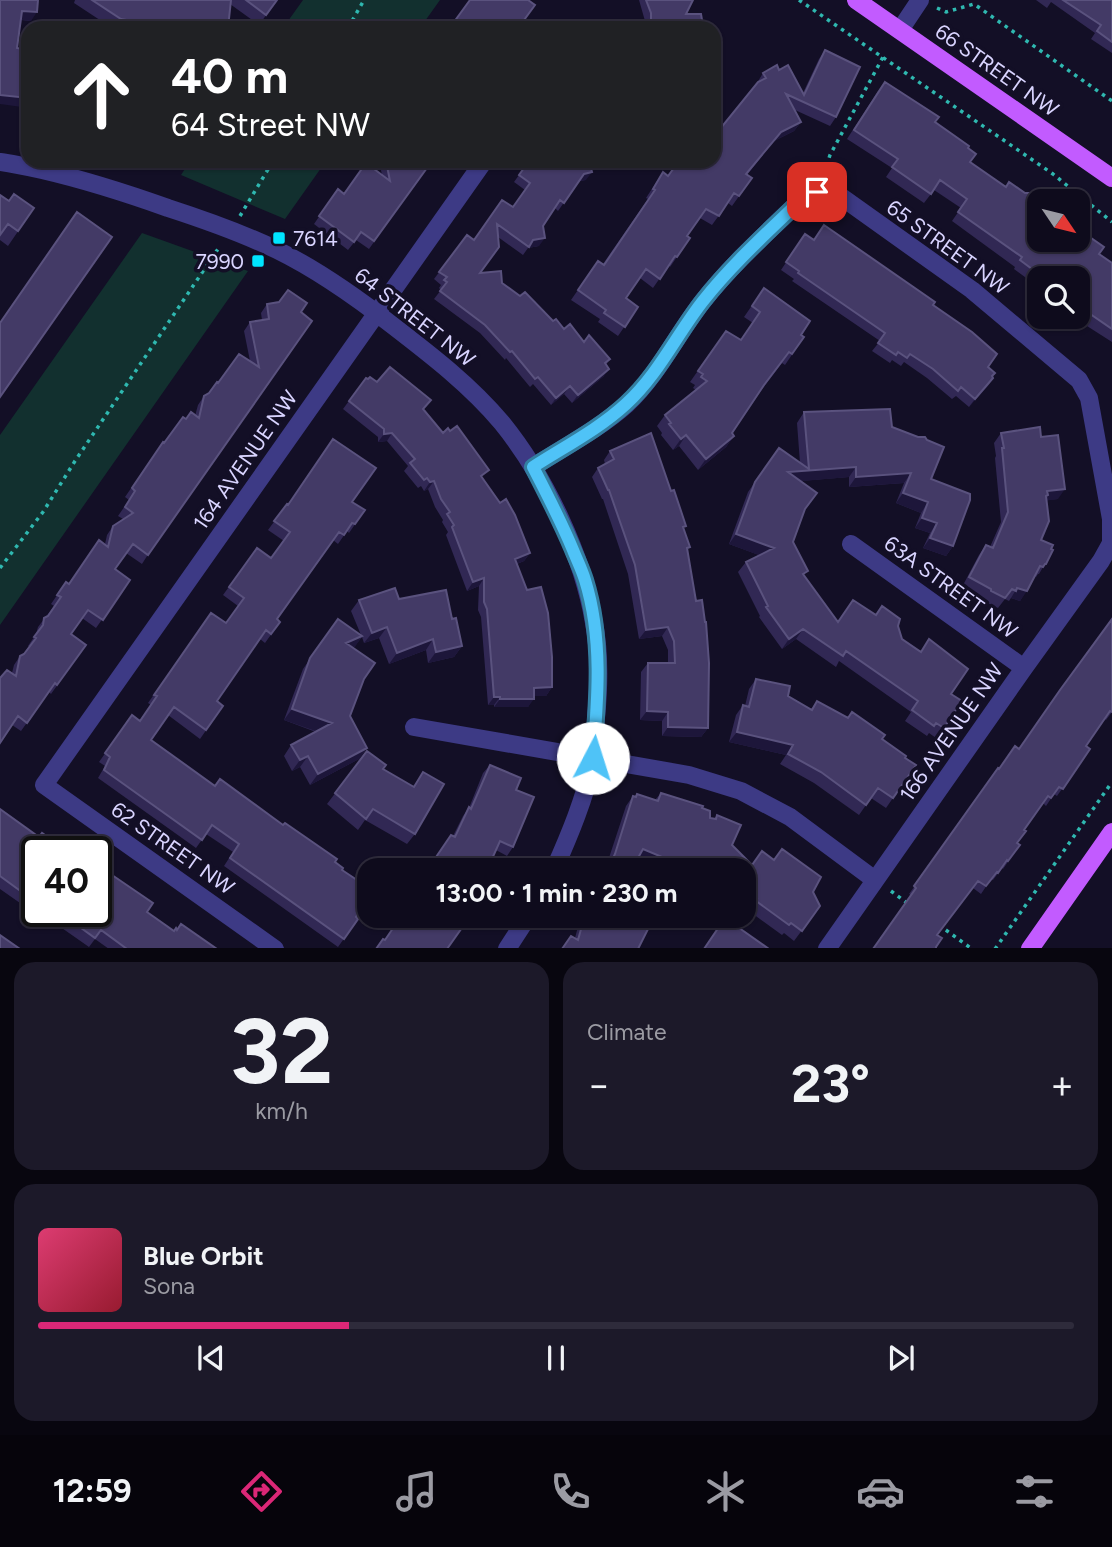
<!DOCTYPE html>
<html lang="en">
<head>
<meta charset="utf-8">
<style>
	body { margin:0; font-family:Figtree,sans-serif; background:#1c1929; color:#f1f3f6; height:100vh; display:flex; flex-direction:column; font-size:26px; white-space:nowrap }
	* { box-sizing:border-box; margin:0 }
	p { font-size:23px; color:#9b9ba3 }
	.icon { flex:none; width:38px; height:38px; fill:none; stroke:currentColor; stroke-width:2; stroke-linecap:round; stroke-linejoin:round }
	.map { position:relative; height:948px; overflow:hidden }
	.details { display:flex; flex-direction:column; gap:14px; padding:14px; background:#08060f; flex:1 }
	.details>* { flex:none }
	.guide { position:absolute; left:21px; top:21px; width:700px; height:147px; border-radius:21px; box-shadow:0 2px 5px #0004,0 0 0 2px #2e2b3b; background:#202124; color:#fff; overflow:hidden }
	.needle { width:46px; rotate:125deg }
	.buttons { position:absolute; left:1027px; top:189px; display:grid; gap:14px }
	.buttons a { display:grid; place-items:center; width:63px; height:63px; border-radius:14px; background:#0e0b1c; box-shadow:0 2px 5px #0004,0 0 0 2px #2e2b3b; font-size:35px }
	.speed { position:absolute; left:21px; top:836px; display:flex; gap:14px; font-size:35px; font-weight:700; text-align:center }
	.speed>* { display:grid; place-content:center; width:91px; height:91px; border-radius:50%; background:#0e0b1c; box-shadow:0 2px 5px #0004,0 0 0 2px #2e2b3b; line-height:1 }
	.speed .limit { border:4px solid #111; border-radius:10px; background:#fff; color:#111 }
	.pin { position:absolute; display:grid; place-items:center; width:60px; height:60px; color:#fff; margin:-30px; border-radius:14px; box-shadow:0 4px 10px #0006 }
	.me { position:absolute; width:77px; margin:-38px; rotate:5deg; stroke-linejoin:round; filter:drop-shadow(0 0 5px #0008) }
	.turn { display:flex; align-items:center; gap:24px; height:147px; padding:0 35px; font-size:32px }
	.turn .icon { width:91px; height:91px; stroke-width:2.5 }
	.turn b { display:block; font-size:49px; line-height:60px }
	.big { font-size:52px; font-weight:700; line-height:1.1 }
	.details .card { flex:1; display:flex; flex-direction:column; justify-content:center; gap:10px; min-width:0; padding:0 24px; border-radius:21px; background:#1c1929 }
	.details .dial { align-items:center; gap:0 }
	.dial b { font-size:91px; line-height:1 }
	.song { display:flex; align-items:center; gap:21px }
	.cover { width:84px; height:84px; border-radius:10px; background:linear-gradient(135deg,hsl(340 70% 55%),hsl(350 70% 35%)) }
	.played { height:7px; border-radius:4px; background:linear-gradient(90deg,#db2777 30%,#2e2b3b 30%) }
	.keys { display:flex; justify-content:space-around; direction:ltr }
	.heat { display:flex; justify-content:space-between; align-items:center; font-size:38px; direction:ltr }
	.details .tiles { flex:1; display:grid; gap:14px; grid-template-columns:1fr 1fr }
	.card:last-child { grid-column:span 2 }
	.trip { position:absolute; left:357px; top:858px; width:399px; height:70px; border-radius:21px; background:#0e0b1c; box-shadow:0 2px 5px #0004,0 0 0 2px #2e2b3b; font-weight:700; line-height:70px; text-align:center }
	.dock { display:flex; height:112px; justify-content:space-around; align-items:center; background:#06040b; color:#9b9ba3 }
	.dock .icon { width:49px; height:49px }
	.dock .active { color:#db2777 }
	.dock b { font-size:32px; color:#f1f3f6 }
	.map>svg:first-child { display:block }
	.green { fill:#12302f }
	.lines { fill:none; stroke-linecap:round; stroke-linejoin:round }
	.path { stroke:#2fb8b0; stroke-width:3.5; stroke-dasharray:3.5 5; stroke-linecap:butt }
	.minor { stroke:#3d3a85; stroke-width:18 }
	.major { stroke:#c25bff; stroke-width:18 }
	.wall { fill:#312854 }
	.shaded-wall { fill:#1d163a }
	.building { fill:#433a66; stroke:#5a527e; stroke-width:2 }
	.route-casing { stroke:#337fa1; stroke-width:18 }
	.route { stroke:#4fc3f7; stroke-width:12 }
	.poi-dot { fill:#00e5ff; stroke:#130f26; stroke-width:2.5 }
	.labels { text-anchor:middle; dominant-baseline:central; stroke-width:7; stroke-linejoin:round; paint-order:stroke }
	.street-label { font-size:21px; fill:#d9d4ff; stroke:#130f26 }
	.poi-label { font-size:21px; fill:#d9d4ff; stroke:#130f26; text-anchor:start }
</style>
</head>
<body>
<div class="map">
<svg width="1112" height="949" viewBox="0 0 1112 949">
	<rect width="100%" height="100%" fill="#130f26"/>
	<path class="green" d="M303,0h137l-20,28h-137z
		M190,161h136l-41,58 -104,-44z
		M142,233l106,38 -248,354v-190z"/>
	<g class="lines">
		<path class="path" d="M799,0l254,174 59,48
			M937,8l9,4 28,-8 138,97
			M348,28l16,-28
			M824,174l6,-19 53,-98
			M240,216l33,-55
			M0,568l43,-56 32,-51 145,-215
			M891,891l16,12
			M939,925l33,24
			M995,949l117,-167"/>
		<path class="minor" d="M900,30l20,-30
			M0,162c14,2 28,5 42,8 43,10 84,23 126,38 37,12 74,25 109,42 41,20 79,47 115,75 39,30 78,60 110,98 43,53 81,133 92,200 6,31 5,64 2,95 -1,14 -1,29 -3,42 -8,38 -23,74 -39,110
			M533,467c31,-20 66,-38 94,-63 31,-29 50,-70 76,-103 30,-38 67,-71 101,-104 17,-7 23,-8 39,1l129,92 107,90 10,18 22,121v24l-10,18 -77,107 -197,281
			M851,544l173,124
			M414,727l275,48 52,16 49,26 85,63
			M275,949l-231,-164 440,-624
			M507,949l22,-34"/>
		<path class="major" d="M856,0l256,178
			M1030,949l82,-117"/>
	</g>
	<path class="wall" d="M0,0l31,21 -10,-1 -4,28 11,2v66l-7,-1 1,-8z
		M75,0h202l-18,25 -29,-21 -2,24h-116l-38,-25z
		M470,0l49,27 1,1h-70z
		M639,0h54l-7,14 16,6 8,8h-65v-7z
		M1036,0h76v53l-21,-14 4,-6 -44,-31 -4,6z
		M825,50l11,67 -6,9 -35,-16 6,12 -7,9 -20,10 -27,34 5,3 -20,28 -4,-3 -16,22 -12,-7 -13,18 3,2 -20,29 -1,-2 -16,23 -13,-10 -14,20 12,9 -20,29 -20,-14 2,-3 -29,-19 27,-39 5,3 45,-65 -2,-1 17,-26 5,4 22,-8 67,-85 6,-10 16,-3 24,23 16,-34z
		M878,91l57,31 33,26 2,14 70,78 59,14 13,9v79l-36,-23 8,-11 -6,-4v-26h-38v10l-26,-19 1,-2 -63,-46 9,-13 -27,-18 -10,13 -38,-26 6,-9 -45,-29z
		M175,161h13l-3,5 -2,-1 -1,1z
		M379,161h53l-63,88 -13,-9 -8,10 -34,-26 24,-35 6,5 38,-19z
		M529,161l57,19 -7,1 -21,30 -3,-3 -12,18 -4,20 -11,2 -5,7 -25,-18 -18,36 22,10 51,38 57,38 -4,6 -2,11 -32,27 -8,-9 -13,11 -18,-21 -3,3 -24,-29 -1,2 -25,-27 -46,-34 7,-9 -2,-2 2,-3 -7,-6 33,-44 7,5 39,-33 12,-17 -11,-8z
		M0,195l9,6 25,7 -26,38 -8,-6z
		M805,234l9,6 119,65 55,62 5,11 -24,29 -13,-11 -4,3 -25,-21 -23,-16 -3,4 -9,-6 -2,3 -18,-12 8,-10 -88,-60 2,-2 -13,-9z
		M764,288l37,47 3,2 -19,28 -3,-2 -22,29 -28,41 2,3 -8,11 -28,23 -19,-24 -6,4 -12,-15 1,-2 -5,-7 8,-11 31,-25 -3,-2 2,-3 -5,-3 36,-51 15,9 12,-17 -9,-6z
		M307,303l-165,261 -16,-11 -11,16 15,11 -34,48 -14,-10 -11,16 15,11 -35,49 -2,-2 -28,39 -9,-6v-52l2,-8 6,-9 4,-2 5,-8h-1l8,-12 2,-7 16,-21 -3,-2 15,-22 3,2 36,-40 2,-9 6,-9 10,-7 -5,-3 11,-16 -4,-3 38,-55 1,1 22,-24 9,-3 3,-11 6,-9 5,-3 9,-10 32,-22 -6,-30 6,-9 12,-2 -1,-7 6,-9z
		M366,378l11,4 47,28 19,23 40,46 47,74 -6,8 -7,3 35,123 -6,9h-12l-6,11h-34v-2h-6l-7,-88 -3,-7 1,-24 -12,5 -21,-56 2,-3 -6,-10 1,-2 -8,-13 -7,-18 -4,2 -3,-5 -3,2 -14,-17 4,-5 -21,-25 -9,1v-5l-35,-28z
		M804,412l88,15 39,52 22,67 -7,10 -23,-8 7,-15 -15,-5 6,-15 -25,-10 8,-20 -55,4v-10l-49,4 4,29 -11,32 11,34 34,46 38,-7 22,11 4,13 49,55 11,7 -26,37 -7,-5 -2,3 -22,-15 6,-9 -72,-51 -3,6 -40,-28 -14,10 -23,-32 1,-1 -22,-44 8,-10 13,-7 -30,-11 19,-52 31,-44 21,15 -3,-40z
		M1001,433l40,4 17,62 -12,1 -5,40 12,10 -14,24h-1l-2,3 -1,-1 -15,25 -9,-3 -2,3 -4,-2 -7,9 -15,-7 1,-2 -22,-12 17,-32 7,-10 4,2 11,-25 -6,-64 1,-2 -2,-13z
		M610,451l74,79 6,17 -3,3 21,178 -7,9 -39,-1v-15l-22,-1 1,-48 7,-9h20v-13l-6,-14 -23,3 -11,-65 -25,-75h-1l-10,-22 6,-9 7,-4 -1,-4z
		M352,502l13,8 -16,23 -2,-2 -9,13 -5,-4 -56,79 3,3 -15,21 -5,-4 -43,62 6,5 -23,33 -32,-24 -17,25 64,46 120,76 7,8 14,47 2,2 -20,28 -114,-81 9,-14 -27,-18 -10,14 -98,-70 7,-12 -6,-4 33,-47 8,6 11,-16 -3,-2 63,-90 15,10 12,-17 -15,-11 34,-47 14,10 13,-17 -16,-11 19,-26 1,1z
		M399,599l53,20 10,27 -8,11 -26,6 -2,-13 -37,14 -10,-26 -15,5 -2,-6 -9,11 10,32 -13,36 17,32 -8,11 -49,26 -10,-18 -8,4 -8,-15 7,-11 25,-13 -32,-12 19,-51 35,-50 23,16 -10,-24 8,-11z
		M756,679l55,30 6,-8 65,38 34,26 -30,43 -15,-10 -12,17 -45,-32 -34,-19 6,-9 -57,-13 7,-27 7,-10 2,1 4,-17z
		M1060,690l52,22 -6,8 -1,-1 -19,27 4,3 -33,47 -3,-2 -8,12 -3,-3 -19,27 -7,13 3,2 -17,24 -1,-1 -9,12 -2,-1 -10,15 -8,-6 -36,47 -1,12 -25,-52 -2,-1 89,-126 1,1 20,-20z
		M367,751l16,18 30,18 10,-15 -8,62 -8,10 -42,-24 -7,10 -31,-26z
		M490,765l26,25 -3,57 -6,9 -11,-6 -9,20h-60l24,-35 2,1 10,-20 6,-8 14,-35z
		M661,793l41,15 8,10 4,1 3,-4 15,30 20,20 61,27 7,14 -26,35 -10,-8 -2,2 -33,-24 1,-2 -6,-3v-36h-83l-14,-6 8,6h-50l21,-64 7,-10 2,1 2,-3 18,6z
		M0,809l39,28 24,11 17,4h-43v53l-12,-9 -5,7 -20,-14z
		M104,886l43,26 27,19 43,18h-108l-14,-10 -6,8 -30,-21 3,-3 -16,-11h50z
		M582,915h75l-7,10 -88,24 13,-11 5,-19z"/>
	<path class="shaded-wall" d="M22,11l15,1 -6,9 -15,-2z
		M121,19l50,9h-56z
		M0,95l28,3v1l-6,8 -22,-3z
		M27,107l1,9 -7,-1z
		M801,122l-7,9 -20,10 -34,42 41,-51z
		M592,172l-6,8 -7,1 5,-7z
		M545,238l-6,8 -11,2 5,-8z
		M609,369l-5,7 -32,27 6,-8z
		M993,378l-5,8 -19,21 6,-8z
		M570,386l-6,8 -13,11 5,-7z
		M392,433l-5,8 -9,1 6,-8z
		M686,435l-7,11 -6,4 8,-11z
		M734,436l-8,11 -28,23 8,-11z
		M856,467l-7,10 -68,6 7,-11z
		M911,473l-7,10 -55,4 7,-10z
		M434,481l-6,8 -4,2 6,-9z
		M1065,489l-7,10 -14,2 3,-10z
		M903,493l25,9 -7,11 -25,-10z
		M922,518l15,5 -7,10 -15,-5z
		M736,534l38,14 -7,10 -38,-14z
		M930,538l23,8 -7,10 -23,-8z
		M530,553l-6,8 -15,6 6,-8z
		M484,578l-5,8 -12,5 6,-9z
		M1017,588l10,3 -7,10 -9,-3z
		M387,627l-8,11 -15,5 8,-10z
		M668,627l-6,9 -23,3 7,-9z
		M803,629l-7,10 -14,10 7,-10z
		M362,636l-7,11 -16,7 7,-11z
		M433,639l-7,11 -37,14 8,-11z
		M462,646l-8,11 -26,6 8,-11z
		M552,687l-6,9h-18l6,-8z
		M494,697h6l-6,8h-6z
		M500,699h34l-6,8h-34z
		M292,709l40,14 -8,11 -40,-14z
		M647,711l21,1 -6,9 -22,-1z
		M668,727l40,1 -7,9 -39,-1z
		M737,732l56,13 -7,10 -57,-13z
		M367,748l-8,11 -49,26 8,-11z
		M308,756l-8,11 -8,4 8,-11z
		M643,849l50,21h-32l-25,-11z"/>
	<path class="building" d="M0,0h38l-1,12 -15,-1 -5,37 11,2v48l-28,-3z
		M92,0h139l-3,28h-57l-50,-9z
		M246,0h31l-11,15z
		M470,0h58l7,5 -16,22 1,1h-57l-9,-6z
		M646,0h47l-7,14h15l1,6 8,7 -59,1v-15z
		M1063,0h49v42l-15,-11 4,-6z
		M825,50l35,17 -24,50 -50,-23 15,28 -20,10 -35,42 6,4 -13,18 -5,-3 -15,23 -13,-7 -19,27 3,2 -13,19 -2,-1 -15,23 -14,-10 -20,29 12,9 -13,20 -21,-14 2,-3 -28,-20 20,-29 6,4 51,-75 -2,-1 10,-17 5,4 11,-15 11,7 5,-7h19v-27h2l42,-52 8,-4 -3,-5 14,-8 2,5 9,-5 16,30z
		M885,82l54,35 -4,5 34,24 -1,2 8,6 -6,8 36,25 3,-5 16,11h13l2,8v39h38v-11l26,18 -5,7 13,9v66l-29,-20 7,-10 -12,-8v-13h-34l-24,-18 2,-3 -64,-45 9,-13 -27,-19 -9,14 -39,-27 6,-8 -44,-29z
		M386,161h46l-58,80 -13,-9 -7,10 -35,-26 19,-27 6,5 22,-31 24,18z
		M529,161h60l3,11 -8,2 -20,29 -4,-3 -17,26 2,12 -12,2 -4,7 -32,-23 2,23 -19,26 21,-2 1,12 18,13 5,-4 28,29 3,-2 8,10 6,-5 14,18 5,-7 21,24 -5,4 4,6 -31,26 -8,-9 -14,12 -18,-21 -3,2 -23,-28 -2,1 -25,-27 -45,-34 7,-9 -3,-2 3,-3 -8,-5 28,-37 7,5 28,-40 11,7 17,-24 -11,-8z
		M14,194l20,14 -16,23 -10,-7 -8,11v-40l9,6z
		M77,212l35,25 -112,160v-74z
		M824,225l111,77 -2,3 39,27 25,22 -9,13 7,6 -3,3 1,2 -18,21 -14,-12 -3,4 -25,-22 -23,-15 -3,4 -9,-6 -2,3 -18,-12 7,-10 -87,-60 1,-2 -13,-9 19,-28 9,6z
		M764,288l46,33 -9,14 3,2 -12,17 -3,-2 -25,33 -32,48 2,3 -28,23 -20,-24 -5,4 -12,-15 2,-1 -6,-8 42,-34 -6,-4 2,-3 -5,-3 28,-40 15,9 19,-28 -8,-6z
		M288,290l19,13 -6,9 11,9 -164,234 -15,-11 -18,25 15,11 -27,40 -15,-10 -17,24 15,11 -29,40 -2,-2 -28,40 -9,-7 -18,27v-65l7,-8 9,6 4,-20 4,-2 12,-16 -2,-1 9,-12 1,-7 4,-2 13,-19 -4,-2 9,-13 3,2 30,-44 9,7 5,-21 20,-13 -8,-6 10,-16 -3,-3 31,-46 1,1 19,-26 3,2 5,-7 8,6 5,-22 5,-3 8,-11 1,1 21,-29 20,13 -9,-45 19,-3 -2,-15 12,-2z
		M390,367l41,33 -8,9 20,24 5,-5 2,3 7,-5 32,44 -8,6 19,27 6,-4 9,16 15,38 -15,6 12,31 14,-3 7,26 4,44v30l-18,1v11h-34v-2h-6l-7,-88 -3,-7v-24l-11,4 -21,-55 2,-2 -7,-11 3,-2 -9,-13 -7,-18 -4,1 -3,-4 -3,2 -14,-17 5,-4 -23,-26 -8,1v-5l-35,-28 17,-23 2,1 2,-2 7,5z
		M890,409l2,18 26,10h7l2,3 17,7 -13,32 39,15v6l-17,46 -23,-8 7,-15 -15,-5 6,-16 -25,-9 8,-20 -55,4v-10l-68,5 29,21 -12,16 -12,33 15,29 -5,3 35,48 15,-22 23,15 6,-9 18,13 -2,7 4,13 19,13 8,-13 39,30 -17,25 11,7 -18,27 -8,-5 -2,3 -22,-16 6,-9 -72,-50 -3,5 -40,-27 -14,10 -23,-32 2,-1 -22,-44 28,-14 -38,-14 19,-52 24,-34 30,21 -5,-57z
		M1040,427l1,10 17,-2 7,54 -18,2 1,4 -2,1 3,25 -8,19 12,5 -2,4 2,1 -7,14h-1l-2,3 -3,-1 -13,25 -10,-3 -1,3 -4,-2 -7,9 -14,-7v-2l-22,-12 17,-32 7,3 15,-36 -6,-64h2l-3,-15z
		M651,433l20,58 3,-1 12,36 -3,1 7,20 -3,1 9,53 6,-1 3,22h1l3,41 -1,65 -40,-1v-15l-21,-1 1,-48h27l-1,-22 -6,-14 -22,3 -11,-65 -26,-75h-1l-10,-22 16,-9 -4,-8z
		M333,439l43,29 -24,34 13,8 -10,14 -3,-1 -8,12 -5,-3 -62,87 3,3 -9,12 -5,-4 -49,71 6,5 -17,24 -32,-23 -23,33 64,46 5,-7 63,46 2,-2 52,36 -2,3 8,6 -1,2 18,12h9v16l-13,19 2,2 -14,20 -114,-81 9,-14 -27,-19 -10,15 -98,-70 6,-13 -5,-4 27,-38 8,6 17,-25 -3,-1 57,-82 15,10 18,-25 -15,-11 28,-39 14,10 19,-26 -16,-11 13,-17 1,1z
		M395,588l4,11 47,-9 6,29 4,-1 6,28 -26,6 -3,-13 -36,14 -10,-26 -15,6 -13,-33z
		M338,619l24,17 -16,7 29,20 -11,16 -14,37 17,32 -49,26 -10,-18 -8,4 -9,-15 41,-22 -40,-14 18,-51z
		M1112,619v93l-2,-1 -24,35 4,3 -27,40 -4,-2 -8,11 -3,-2 -24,34 2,1 -9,12 3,2 -12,16 -1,-1 -9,13 -1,-1 -11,14 -8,-5 -41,54 5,3 -6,9v2h-63l43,-61 -2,-2 84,-118 1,1 16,-23 4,3 41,-59z
		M756,679l34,7 -2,10 24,14 5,-9 31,17 4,-6 33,23 -3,4 24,17 -1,2 11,7 -23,33 -15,-10 -12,17 -45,-33 -33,-18 5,-9 -56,-13 6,-27 6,2z
		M367,751l19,14 -3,4 31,18 9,-15 21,12 -29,50 -42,-25 -7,10 -31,-26z
		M490,765l31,13 -5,12 18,7 -21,50 -13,-6 -13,29h-56l2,-3 -3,-1 21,-31 4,2 14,-30 2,2z
		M661,793l42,13 -1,2 8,3v7l6,1 1,-4 24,10 -9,20 20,20 10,-14 12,9 8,-11 39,28 -8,15 7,14 -18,25 -11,-8 -2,2 -33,-24 1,-2 -13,-6v-23h-51l-50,-21 -5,9 17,12h-48l8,-16 18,-58 3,1 1,-3 21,7z
		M0,809l39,28 3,-4 21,15 4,-5 13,9h-43v40l-6,-5 -5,8 -26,-19z
		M112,875l41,28 -6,9 27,19 2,-3 1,2 4,-6 36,25h-90l-26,-19 -6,8 -29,-21 2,-3 -3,-2h31v-31l8,5z
		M402,915h69l-24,34h-71l7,-10 2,1z
		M585,915h70l-17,34h-76l9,-13 7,4z
		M725,918l44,31h-65z
		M0,935l20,14h-20z"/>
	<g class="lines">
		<g class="route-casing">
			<path id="route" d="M593,758c5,-60 10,-120 -8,-178 -3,-10 -8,-20 -12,-30 -12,-29 -26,-56 -40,-83 31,-20 66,-38 93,-63 32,-29 51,-70 77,-103 30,-38 67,-71 101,-104l13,-5"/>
		</g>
		<use href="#route" class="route"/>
	</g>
	<g class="poi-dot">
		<rect x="272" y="231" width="14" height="14" rx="3.5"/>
		<rect x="251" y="254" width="14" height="14" rx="3.5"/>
	</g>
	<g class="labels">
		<g class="street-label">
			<text transform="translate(997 70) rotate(35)">66 STREET NW</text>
			<text transform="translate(948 247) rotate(36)">65 STREET NW</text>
			<text transform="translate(415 317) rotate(38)">64 STREET NW</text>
			<text transform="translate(245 460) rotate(-55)">164 AVENUE NW</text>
			<text transform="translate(951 587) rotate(36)">63A STREET NW</text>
			<text transform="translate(951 732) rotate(-55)">166 AVENUE NW</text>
			<text transform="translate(173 848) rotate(35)">62 STREET NW</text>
		</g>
		<g class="poi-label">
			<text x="293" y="238">7614</text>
			<text x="244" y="261" text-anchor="end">7990</text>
		</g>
	</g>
</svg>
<div class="buttons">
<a><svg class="needle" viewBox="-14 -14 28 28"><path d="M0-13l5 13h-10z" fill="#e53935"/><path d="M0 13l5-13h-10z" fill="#9b9ba3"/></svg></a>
<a><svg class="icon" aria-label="search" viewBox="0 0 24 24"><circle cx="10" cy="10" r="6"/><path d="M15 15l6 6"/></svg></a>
</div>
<div class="speed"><div class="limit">40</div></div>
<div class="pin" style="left:817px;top:192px;background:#d93025"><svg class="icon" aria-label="arrive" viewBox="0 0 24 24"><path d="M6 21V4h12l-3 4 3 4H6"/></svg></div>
<svg class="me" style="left:593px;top:758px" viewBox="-20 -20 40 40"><circle r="19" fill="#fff"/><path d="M0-13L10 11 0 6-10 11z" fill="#4fc3f7"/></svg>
<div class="trip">13:00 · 1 min · 230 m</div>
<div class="guide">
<div class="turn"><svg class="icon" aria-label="ahead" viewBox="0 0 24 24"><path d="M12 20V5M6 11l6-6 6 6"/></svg><div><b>40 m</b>64 Street NW</div></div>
</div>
</div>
<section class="details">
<div class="tiles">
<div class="card dial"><b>32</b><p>km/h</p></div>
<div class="card"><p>Climate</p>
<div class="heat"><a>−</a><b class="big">23°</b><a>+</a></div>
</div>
<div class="card">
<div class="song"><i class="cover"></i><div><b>Blue Orbit</b><p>Sona</p></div></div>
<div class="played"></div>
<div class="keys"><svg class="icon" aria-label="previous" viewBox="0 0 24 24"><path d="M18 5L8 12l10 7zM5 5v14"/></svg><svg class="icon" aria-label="pause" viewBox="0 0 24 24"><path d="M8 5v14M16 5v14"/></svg><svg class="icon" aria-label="next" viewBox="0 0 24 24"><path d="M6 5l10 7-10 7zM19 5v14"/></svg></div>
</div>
</div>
</section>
<nav class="dock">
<b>12:59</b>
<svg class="icon active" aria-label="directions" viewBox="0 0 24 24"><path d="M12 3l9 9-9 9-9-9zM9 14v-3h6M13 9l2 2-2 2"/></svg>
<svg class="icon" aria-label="music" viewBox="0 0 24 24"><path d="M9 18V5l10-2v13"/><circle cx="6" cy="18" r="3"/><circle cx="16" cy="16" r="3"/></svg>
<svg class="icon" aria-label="phone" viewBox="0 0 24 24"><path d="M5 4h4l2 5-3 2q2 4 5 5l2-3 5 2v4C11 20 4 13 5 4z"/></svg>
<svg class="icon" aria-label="climate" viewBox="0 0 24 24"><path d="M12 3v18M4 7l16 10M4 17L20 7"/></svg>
<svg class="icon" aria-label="car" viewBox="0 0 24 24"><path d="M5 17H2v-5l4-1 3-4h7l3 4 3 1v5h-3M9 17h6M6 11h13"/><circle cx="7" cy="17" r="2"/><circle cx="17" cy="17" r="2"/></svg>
<svg class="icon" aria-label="filters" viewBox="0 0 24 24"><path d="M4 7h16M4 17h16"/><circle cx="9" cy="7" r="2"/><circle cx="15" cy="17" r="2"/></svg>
</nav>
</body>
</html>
